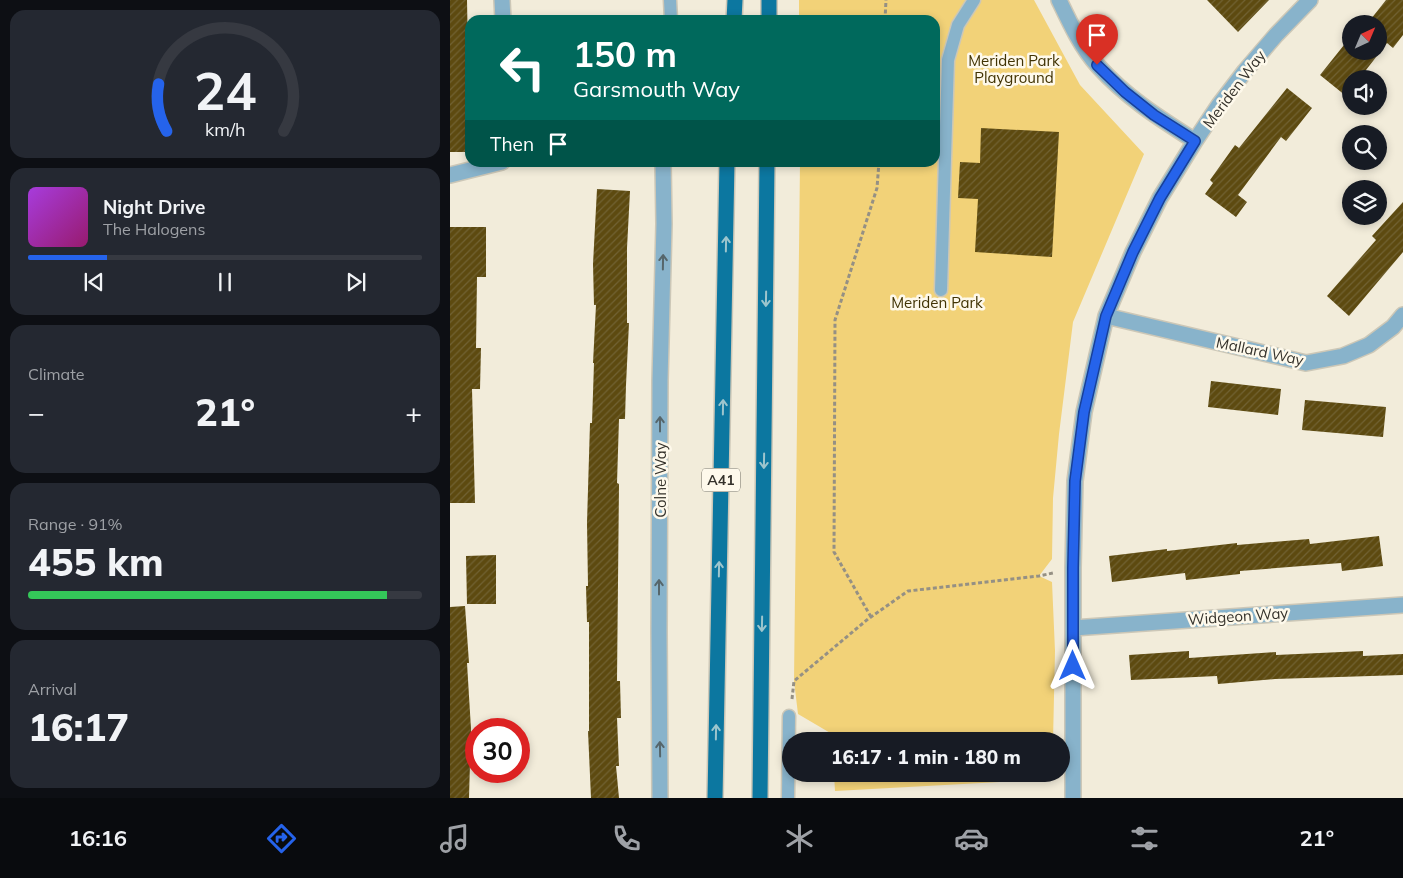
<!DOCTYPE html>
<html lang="en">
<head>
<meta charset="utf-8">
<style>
	body { margin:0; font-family:Mulish,sans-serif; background:#242831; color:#f1f3f6; height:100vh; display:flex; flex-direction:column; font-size:19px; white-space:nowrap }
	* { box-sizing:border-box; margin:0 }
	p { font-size:16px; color:#9ea1a6 }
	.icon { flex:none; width:28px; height:28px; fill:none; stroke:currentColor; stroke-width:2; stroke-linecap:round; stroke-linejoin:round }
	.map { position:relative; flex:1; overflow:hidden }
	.drawer { display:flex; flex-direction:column; gap:10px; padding:10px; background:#0d0f14; width:450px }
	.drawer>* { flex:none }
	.top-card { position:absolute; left:15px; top:15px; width:475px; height:152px; border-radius:15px; box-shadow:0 2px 8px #0003; background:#00695c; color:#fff; overflow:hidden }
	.needle { width:32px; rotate:44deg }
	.buttons { position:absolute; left:892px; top:15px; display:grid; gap:10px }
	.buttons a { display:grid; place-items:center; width:45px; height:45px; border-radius:50%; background:#171b24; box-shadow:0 2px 8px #0003; font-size:25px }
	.speed { position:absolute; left:15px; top:718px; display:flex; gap:10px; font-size:25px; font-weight:700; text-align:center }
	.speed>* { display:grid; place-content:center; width:65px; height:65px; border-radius:50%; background:#171b24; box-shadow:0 2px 8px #0003; line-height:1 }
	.speed .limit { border:8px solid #d22; background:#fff; color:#111 }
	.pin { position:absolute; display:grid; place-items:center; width:42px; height:42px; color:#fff; margin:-51px -21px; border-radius:50% 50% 50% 0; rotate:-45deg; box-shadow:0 0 5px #0007 }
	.pin .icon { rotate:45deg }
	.me { position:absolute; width:55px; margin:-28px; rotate:0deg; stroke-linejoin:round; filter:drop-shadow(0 0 4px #0008) }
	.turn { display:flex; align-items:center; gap:18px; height:105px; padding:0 25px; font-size:22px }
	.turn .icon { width:65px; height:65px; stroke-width:2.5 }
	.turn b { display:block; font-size:35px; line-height:42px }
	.then { display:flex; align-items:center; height:48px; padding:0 25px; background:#0003; gap:10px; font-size:19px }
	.big { font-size:38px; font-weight:800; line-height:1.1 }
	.drawer .card { flex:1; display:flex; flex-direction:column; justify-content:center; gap:8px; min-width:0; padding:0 18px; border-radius:15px; background:#242831 }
	.drawer .dial { align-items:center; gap:0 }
	.dial svg { height:130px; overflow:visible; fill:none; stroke:#363941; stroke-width:7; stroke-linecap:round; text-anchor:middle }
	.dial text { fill:#f1f3f6; stroke:none }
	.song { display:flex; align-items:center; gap:15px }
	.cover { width:60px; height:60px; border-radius:8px; background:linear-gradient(135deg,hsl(280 70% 55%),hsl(320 70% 35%)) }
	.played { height:5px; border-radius:2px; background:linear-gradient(90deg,#2563eb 20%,#363941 20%) }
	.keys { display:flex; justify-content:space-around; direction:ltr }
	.heat { display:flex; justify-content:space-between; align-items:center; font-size:28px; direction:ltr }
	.charge { height:8px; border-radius:4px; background:linear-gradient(90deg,#34c759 91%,#363941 0) }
	.trip { position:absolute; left:332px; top:732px; width:288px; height:50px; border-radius:25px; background:#171b24; box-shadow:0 2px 8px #0003; font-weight:800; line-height:50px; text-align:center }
	.tab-bar { display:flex; height:80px; justify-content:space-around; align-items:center; background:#090b0e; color:#9ea1a6 }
	.tab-bar .icon { width:35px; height:35px }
	.tab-bar .current { color:#2563eb }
	.tab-bar b { font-size:22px; color:#f1f3f6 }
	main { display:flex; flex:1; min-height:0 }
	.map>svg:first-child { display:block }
	.green { fill:#f2d278 }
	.building { fill:url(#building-hatch) }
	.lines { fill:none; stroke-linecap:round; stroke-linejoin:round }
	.service-casing { stroke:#ccc7b7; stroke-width:15 }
	.minor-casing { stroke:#ccc7b7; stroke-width:18 }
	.trunk-casing { stroke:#ccc7b7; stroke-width:18 }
	.path { stroke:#959084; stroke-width:3; stroke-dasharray:4 2.5; stroke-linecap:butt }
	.service { stroke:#88b3cb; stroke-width:12 }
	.minor { stroke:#88b3cb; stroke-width:15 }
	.trunk { stroke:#0c77a0; stroke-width:15 }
	.oneway { stroke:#9dc5cd }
	.oneway2 { stroke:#56666b }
	.route-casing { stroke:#184099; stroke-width:12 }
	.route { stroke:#2563eb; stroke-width:9 }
	.labels { text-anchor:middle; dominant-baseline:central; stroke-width:5; stroke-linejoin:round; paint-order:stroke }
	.shield { fill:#fef9eb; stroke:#716e65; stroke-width:1 }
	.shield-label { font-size:14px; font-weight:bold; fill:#35322b }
	.park-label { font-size:15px; fill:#413304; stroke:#fef9eb }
	.street-label { font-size:15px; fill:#35322b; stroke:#fef9eb }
</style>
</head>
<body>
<main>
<section class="drawer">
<div class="card dial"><svg viewBox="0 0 100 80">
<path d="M14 69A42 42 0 1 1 86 69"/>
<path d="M14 69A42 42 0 0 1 9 40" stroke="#2563eb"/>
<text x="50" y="56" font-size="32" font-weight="700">24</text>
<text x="50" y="72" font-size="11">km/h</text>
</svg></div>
<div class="card">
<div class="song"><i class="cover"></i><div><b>Night Drive</b><p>The Halogens</p></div></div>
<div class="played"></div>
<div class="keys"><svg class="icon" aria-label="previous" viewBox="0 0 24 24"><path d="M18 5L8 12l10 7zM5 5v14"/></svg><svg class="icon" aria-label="pause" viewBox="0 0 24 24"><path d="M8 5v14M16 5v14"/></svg><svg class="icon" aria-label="next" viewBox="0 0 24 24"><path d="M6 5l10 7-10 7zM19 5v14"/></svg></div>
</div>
<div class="card"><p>Climate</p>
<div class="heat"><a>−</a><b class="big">21°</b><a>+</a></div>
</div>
<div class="card"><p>Range · 91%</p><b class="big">455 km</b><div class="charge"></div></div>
<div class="card"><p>Arrival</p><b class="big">16:17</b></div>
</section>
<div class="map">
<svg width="953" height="798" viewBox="0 0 953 798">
	<defs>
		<pattern id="building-hatch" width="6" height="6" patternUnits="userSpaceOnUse" patternTransform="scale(1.25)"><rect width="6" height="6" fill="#5d4a10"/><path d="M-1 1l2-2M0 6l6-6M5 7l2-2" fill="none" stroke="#716233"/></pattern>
	</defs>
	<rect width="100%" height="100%" fill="#f2ecda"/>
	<path class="green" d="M349,0h235l46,85 64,69 -71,168 -14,112 -6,64 -1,61 -13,17 13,6 3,69 -2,90h-220l-1,-7 -34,-20 -4,-33 6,-518 135,-1v-142h-136z
		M384,774h219l-1,5 -217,12z"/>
	<path class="building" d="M0,0h17l1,53h2l-2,63h2v36h-20z
		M757,0h62l-31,32z
		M936,0h17v35l-10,13 -6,-5 -28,36h-8v10l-5,7 -26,-21 28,-35 3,2v9h28v-27h-12z
		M837,88l25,20 -26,33 -5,-4 -43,58 9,7 -11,15 -31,-23 8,-11 -3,-3 25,-35 4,3z
		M531,128l78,4 -7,125 -77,-5 3,-53 -20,-1 2,-36 20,1z
		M147,189l33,2 -3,57v75h2l-3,62 -1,34h-6l-2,64 2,1 -2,197h3l1,37h-4l2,48h-3l3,32h-28l-3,-67h1v-109h-2l-1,-36h2l-1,-63 3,-100h2l2,-60h-1l3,-58h-2l-1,-41z
		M953,202v50l-54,64 -22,-20 49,-56 -4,-4z
		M0,227h36v50h-9l-1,71h5l-1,41h-8l3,114h-25z
		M761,381l70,8 -3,26 -70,-8z
		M855,400l81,7 -3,30 -81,-7z
		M929,536l4,30 -41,5 -1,-8 -101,8v3l-54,6 -1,-7 -73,9 -3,-26 58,-7v2l70,-8v2l72,-6 1,5z
		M46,555v49h-29l-1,-48z
		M15,606l4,57h-2l4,66 -2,69h-19v-191z
		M739,651v7l87,-6v3l87,-4v5l40,-2v21l-128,4 -57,5 -1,-8 -86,4 -2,-25z"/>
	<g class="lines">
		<g class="service-casing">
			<path id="service" d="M220,0l1,20
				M491,290l7,-230 10,-35 16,-25
				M338,798l1,-82"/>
		</g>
		<g class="minor-casing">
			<path id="minor" d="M52,0l1,20
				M609,0c11,23 22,47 39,66 29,32 61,52 97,75
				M0,175l52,-13
				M656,316l200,47 37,-7 26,-11 24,-18 10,-12
				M623,628l330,-23
				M210,798l-1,-166 1,-251 4,-157 -1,-62
				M623,798v-230l2,-87 9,-69 22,-96 27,-64 27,-54 35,-57 24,-36 26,-34 31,-36 34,-35"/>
		</g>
		<g class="trunk-casing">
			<path id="trunk" d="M284,20l1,-20
				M319,20v-20
				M265,798l12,-636
				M310,798l7,-636"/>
		</g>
		<path class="path" d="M435,20l1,-20
			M421,617l-37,-65 1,-232 42,-132 2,-26
			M342,699l2,-18 74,-62 40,-28 131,-15 14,-3"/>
		<use href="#service" class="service"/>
		<use href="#minor" class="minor"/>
		<use href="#trunk" class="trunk"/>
	</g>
	<defs><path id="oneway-shaft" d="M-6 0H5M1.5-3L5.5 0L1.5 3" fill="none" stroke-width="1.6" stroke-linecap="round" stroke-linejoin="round" transform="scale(1.25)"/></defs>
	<g class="oneway">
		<use href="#oneway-shaft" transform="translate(276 244) rotate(-89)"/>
		<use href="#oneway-shaft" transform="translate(316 299) rotate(91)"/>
		<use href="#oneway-shaft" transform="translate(273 407) rotate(-89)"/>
		<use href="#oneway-shaft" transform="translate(314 461) rotate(91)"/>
		<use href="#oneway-shaft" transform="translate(269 569) rotate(-89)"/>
		<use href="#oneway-shaft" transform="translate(312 624) rotate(91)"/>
		<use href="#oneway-shaft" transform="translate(266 732) rotate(-89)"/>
	</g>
	<g class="oneway2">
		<use href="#oneway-shaft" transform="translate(213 262) rotate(-89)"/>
		<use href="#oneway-shaft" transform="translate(210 424) rotate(-90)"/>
		<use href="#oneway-shaft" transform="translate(209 587) rotate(-90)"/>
		<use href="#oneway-shaft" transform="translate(210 749) rotate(-91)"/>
	</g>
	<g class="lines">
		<g class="route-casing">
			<path id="route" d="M623,666v-98l2,-87 9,-69 22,-96 27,-64 27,-54 35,-57 -41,-26 -29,-23 -28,-27"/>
		</g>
		<use href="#route" class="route"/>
	</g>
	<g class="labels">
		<rect class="shield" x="252" y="468.5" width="38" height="23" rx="4"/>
		<g class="shield-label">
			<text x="271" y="480">A41</text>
		</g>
		<g class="park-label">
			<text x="564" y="60">Meriden Park<tspan x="564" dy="17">Playground</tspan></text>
			<text x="487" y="302">Meriden Park</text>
		</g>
		<g class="street-label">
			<text transform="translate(784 89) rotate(-53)">Meriden Way</text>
			<text transform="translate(810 351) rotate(12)">Mallard Way</text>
			<text transform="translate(210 480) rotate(-90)">Colne Way</text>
			<text transform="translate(788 616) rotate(-4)">Widgeon Way</text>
		</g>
	</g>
</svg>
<div class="buttons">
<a><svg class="needle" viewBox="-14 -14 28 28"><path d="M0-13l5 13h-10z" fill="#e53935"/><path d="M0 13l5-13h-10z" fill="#9ea1a6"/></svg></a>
<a><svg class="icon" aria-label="sound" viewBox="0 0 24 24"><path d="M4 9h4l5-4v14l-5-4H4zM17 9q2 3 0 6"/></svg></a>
<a><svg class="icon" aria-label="search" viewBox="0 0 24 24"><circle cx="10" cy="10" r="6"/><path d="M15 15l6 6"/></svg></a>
<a><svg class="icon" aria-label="layers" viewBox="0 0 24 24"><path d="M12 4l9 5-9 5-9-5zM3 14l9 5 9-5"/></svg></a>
</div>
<div class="speed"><div class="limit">30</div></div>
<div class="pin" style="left:647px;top:65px;background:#d93025"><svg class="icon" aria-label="arrive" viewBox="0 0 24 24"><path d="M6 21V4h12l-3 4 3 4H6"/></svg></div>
<svg class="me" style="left:623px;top:666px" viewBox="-20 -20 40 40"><path d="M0-17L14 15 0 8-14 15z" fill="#2563eb" stroke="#fff" stroke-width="4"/></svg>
<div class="trip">16:17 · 1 min · 180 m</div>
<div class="top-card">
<div class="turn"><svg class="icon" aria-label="left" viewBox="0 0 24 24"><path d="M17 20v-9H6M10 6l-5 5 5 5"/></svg><div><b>150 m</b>Garsmouth Way</div></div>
<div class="then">Then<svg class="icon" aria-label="arrive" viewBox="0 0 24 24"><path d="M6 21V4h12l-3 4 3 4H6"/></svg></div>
</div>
</div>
</main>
<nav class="tab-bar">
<b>16:16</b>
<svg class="icon current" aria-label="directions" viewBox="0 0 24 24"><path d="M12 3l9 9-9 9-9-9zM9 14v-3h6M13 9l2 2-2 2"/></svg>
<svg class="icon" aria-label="music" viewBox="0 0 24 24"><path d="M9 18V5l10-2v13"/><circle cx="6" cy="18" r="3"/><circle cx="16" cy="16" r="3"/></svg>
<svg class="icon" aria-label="phone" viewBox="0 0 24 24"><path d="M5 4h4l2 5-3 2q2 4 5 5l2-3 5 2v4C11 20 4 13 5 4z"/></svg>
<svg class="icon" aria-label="climate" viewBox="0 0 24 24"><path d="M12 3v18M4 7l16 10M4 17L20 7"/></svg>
<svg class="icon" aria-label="car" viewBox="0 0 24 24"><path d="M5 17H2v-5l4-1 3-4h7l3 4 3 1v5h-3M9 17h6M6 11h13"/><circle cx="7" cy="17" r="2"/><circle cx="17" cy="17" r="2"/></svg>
<svg class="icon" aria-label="filters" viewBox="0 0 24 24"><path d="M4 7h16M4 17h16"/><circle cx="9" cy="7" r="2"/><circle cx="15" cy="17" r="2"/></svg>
<b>21°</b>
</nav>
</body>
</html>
